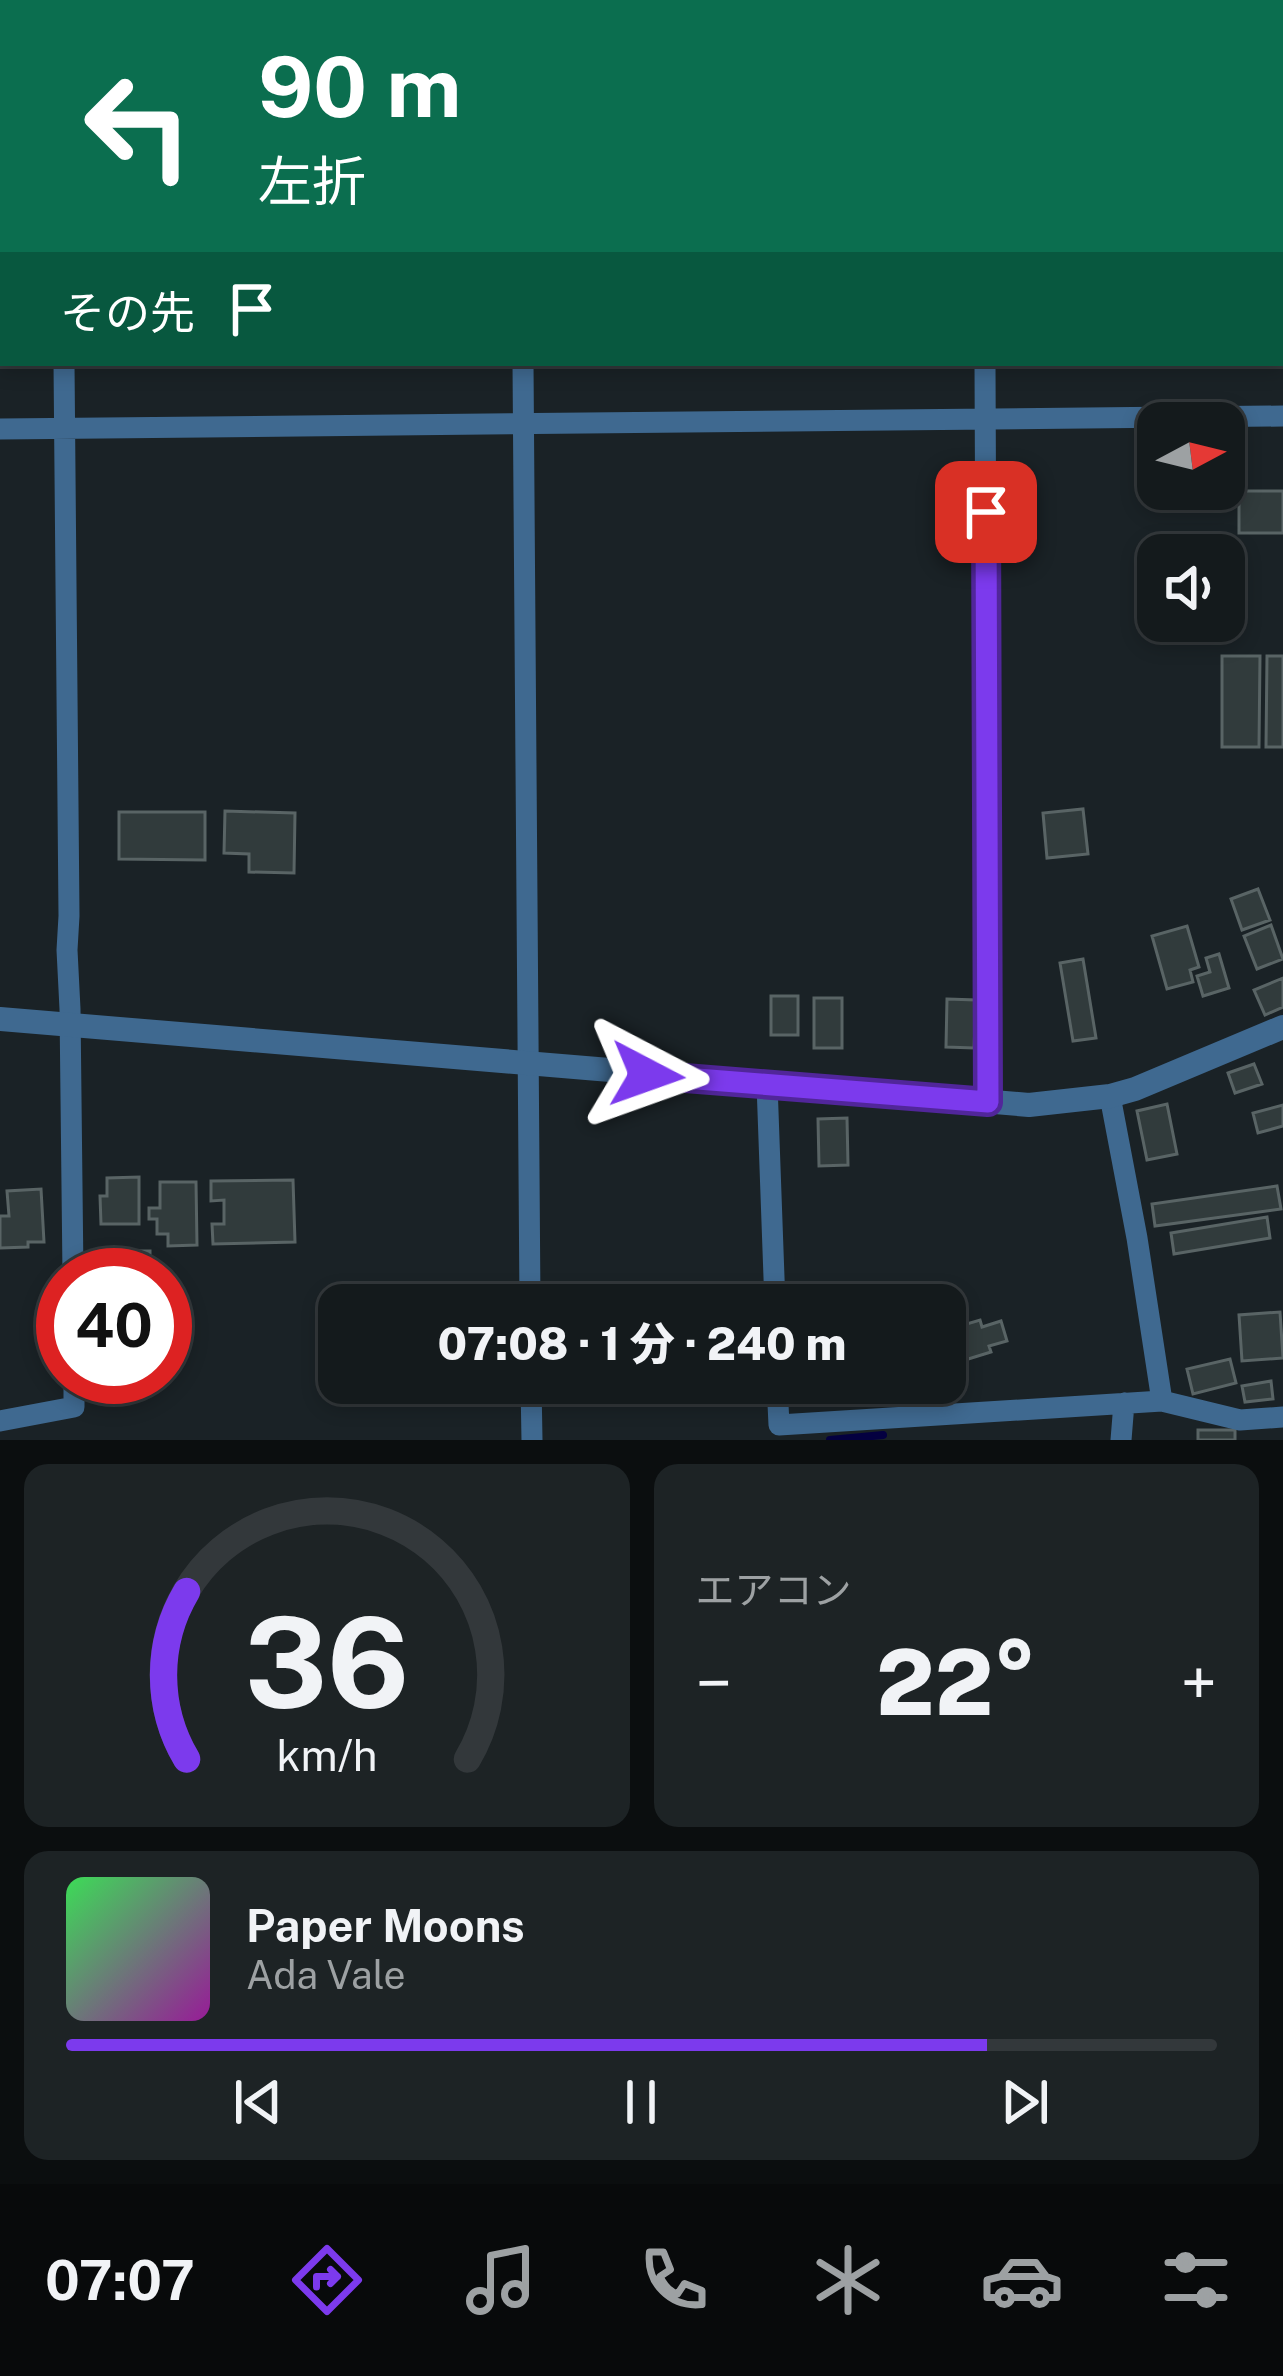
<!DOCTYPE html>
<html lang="ja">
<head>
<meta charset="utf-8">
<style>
	body { margin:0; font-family:"Public Sans","Noto Sans JP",sans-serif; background:#1d2325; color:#f1f3f6; height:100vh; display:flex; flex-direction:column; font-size:45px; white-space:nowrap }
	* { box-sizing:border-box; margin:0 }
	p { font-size:39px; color:#9da1a3 }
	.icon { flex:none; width:66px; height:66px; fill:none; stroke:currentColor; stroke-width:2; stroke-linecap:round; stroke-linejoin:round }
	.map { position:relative; height:1440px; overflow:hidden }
	.sheet { display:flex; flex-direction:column; gap:24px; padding:24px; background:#0b0e0f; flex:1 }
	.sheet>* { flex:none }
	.banner { position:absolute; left:0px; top:0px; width:1284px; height:366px; box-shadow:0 6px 18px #0003,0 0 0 3px #33383b; background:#0b6e4f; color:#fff; overflow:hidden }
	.needle { width:78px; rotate:83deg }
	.controls { position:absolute; left:1137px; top:402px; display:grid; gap:24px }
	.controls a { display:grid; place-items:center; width:108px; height:108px; border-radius:24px; background:#141a1c; box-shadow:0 6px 18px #0003,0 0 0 3px #33383b; font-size:60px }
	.speed { position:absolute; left:36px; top:1248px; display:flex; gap:24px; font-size:60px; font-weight:700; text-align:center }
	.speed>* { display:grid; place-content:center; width:156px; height:156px; border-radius:50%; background:#141a1c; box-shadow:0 6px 18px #0003,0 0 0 3px #33383b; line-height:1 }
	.speed .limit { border:18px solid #d22; background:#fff; color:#111 }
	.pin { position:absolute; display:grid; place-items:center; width:102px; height:102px; color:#fff; margin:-51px; border-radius:24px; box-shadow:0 6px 18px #0006 }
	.me { position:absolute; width:132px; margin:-66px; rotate:94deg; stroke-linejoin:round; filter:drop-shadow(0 0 9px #0008) }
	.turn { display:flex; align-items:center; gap:42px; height:252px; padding:0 60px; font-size:54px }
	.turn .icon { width:156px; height:156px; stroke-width:2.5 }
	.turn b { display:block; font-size:84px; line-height:102px }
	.then { display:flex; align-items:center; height:114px; padding:0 60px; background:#0003; gap:24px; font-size:45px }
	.big { font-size:90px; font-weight:800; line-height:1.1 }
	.sheet .widget { flex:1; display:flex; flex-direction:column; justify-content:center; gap:18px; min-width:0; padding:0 42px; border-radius:24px; background:#1d2325 }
	.sheet .dial { align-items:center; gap:0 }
	.dial svg { height:312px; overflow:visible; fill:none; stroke:#33383b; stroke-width:7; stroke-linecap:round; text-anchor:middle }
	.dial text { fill:#f1f3f6; stroke:none }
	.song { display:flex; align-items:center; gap:36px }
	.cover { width:144px; height:144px; border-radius:18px; background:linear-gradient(135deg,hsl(130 70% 55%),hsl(300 70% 35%)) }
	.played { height:12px; border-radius:6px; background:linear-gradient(90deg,#7c3aed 80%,#33383b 80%) }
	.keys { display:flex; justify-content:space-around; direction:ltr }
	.heat { display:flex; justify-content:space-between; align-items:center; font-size:66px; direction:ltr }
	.sheet .tiles { flex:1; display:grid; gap:24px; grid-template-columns:1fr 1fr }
	.widget:last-child { grid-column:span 2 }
	.trip { position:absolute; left:318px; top:1284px; width:648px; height:120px; border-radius:24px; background:#141a1c; box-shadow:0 6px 18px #0003,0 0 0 3px #33383b; font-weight:800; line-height:120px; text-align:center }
	.tab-bar { display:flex; height:192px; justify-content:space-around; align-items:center; background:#080a0b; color:#9da1a3 }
	.tab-bar .icon { width:84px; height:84px }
	.tab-bar .selected { color:#7c3aed }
	.tab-bar b { font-size:54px; color:#f1f3f6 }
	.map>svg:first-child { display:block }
	.green { fill:#043849 }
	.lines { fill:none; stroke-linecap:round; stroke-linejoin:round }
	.stream { stroke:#040040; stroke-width:8 }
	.building { fill:#313b3c; stroke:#596465; stroke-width:3 }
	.minor { stroke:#3f6990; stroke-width:21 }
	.tertiary { stroke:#3f6990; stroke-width:24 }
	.route-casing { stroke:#51269a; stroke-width:30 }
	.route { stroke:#7c3aed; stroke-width:21 }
</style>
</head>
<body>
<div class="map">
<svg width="1283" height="1440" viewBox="0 0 1283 1440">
	<rect width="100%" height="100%" fill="#1a2226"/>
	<path class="green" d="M1083,0h200v18l-2,-15h-198z"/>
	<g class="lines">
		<path class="stream" d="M830,1440l53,-5"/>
	</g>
	<path class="building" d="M1239,491h44v42h-44z
		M1222,656h38l-1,91h-37z
		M1267,656h16v91h-17z
		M1083,809l5,45 -41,4 -4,-45z
		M225,811l70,2 -1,60 -45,-1v-18l-25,-1z
		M119,812h86v48l-86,-1z
		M1258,889l12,31 -28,10 -11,-31z
		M1271,925l12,34 -26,10 -13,-33z
		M1187,926l12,41 -9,3 3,12 -26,7 -15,-53z
		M1219,954l10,34 -26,8 -6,-20 13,-4 -4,-14z
		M1083,959l13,79 -23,3 -13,-78z
		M1283,978v29l-18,8 -11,-25z
		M771,996h27v39h-27z
		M814,998h28v50h-28z
		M947,999l29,1 -2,48 -28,-1z
		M1254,1064l8,20 -27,9 -7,-20z
		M1167,1104l10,50 -30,6 -10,-49z
		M1283,1105v21l-25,7 -5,-20z
		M847,1118l1,47 -29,1 -1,-47z
		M139,1177v47h-38l-1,-28h7v-18z
		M293,1180l2,62 -82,2 -1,-20h12v-24l-13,1v-20z
		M160,1182h36l1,63 -29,1v-12h-11v-15h-8v-11h11z
		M1277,1186l4,23 -126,17 -3,-22z
		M41,1189l3,53h-16v5l-28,1v-32h9l-2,-25z
		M1267,1217l3,21 -96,16 -3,-21z
		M123,1251h27v24h-26z
		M1280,1312l3,46 -41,3 -3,-46z
		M980,1320l2,7 19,-6 6,20 -18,5 2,6 -26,8 -1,-7 -11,4 -6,-19 9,-3 -3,-7z
		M1230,1359l6,24 -43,11 -6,-25z
		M1271,1381l2,18 -28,3 -3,-16z
		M1198,1430h37v10h-37z"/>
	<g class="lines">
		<path class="minor" d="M60,0v3
			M519,0v3
			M983,0v3
			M64,363l5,553 -2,34 3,59 3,266
			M523,363l7,942
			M985,363l3,740
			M0,429l1283,-13
			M767,1084l8,221
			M1110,1096l27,142 25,163
			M531,1383l1,57
			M777,1383l2,42 383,-24 78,19 43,-3
			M0,1421l74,-14v-30
			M1121,1440l3,-37"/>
		<path class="tertiary" d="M0,1019l1029,86 81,-9 25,-7 148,-62"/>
	</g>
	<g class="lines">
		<g class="route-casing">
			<path id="route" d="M647,1075l341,27 -2,-590"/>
		</g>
		<use href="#route" class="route"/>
	</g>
</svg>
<div class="controls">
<a><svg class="needle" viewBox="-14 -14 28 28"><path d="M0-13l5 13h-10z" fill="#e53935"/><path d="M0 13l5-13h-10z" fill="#9da1a3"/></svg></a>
<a><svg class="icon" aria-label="sound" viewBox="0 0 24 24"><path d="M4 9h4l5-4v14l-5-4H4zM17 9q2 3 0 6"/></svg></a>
</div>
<div class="speed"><div class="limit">40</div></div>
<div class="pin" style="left:986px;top:512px;background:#d93025"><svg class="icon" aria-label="arrive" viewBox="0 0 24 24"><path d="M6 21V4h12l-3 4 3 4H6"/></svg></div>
<svg class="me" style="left:647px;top:1075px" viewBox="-20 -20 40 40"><path d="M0-17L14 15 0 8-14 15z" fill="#7c3aed" stroke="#fff" stroke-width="4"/></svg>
<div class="trip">07:08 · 1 分 · 240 m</div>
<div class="banner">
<div class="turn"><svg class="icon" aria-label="left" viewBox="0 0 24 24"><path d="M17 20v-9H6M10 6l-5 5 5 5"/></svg><div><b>90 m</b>左折</div></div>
<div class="then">その先<svg class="icon" aria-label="arrive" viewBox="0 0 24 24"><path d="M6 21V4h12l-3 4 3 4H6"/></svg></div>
</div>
</div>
<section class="sheet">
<div class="tiles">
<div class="widget dial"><svg viewBox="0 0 100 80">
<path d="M14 69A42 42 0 1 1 86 69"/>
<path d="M14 69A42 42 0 0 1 14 26" stroke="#7c3aed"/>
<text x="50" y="56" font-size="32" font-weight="700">36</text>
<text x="50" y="72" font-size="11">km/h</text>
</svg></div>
<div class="widget"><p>エアコン</p>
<div class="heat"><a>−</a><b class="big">22°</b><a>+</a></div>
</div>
<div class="widget">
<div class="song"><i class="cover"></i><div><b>Paper Moons</b><p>Ada Vale</p></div></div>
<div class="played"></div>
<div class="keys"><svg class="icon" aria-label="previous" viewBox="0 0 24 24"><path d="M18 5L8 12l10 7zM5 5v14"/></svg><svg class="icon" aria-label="pause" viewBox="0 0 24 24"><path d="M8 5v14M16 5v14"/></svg><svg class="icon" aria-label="next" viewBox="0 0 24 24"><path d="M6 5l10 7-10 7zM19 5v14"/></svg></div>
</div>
</div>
</section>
<nav class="tab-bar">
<b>07:07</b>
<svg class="icon selected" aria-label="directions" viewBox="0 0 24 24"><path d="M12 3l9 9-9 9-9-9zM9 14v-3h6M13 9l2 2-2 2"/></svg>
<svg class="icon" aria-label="music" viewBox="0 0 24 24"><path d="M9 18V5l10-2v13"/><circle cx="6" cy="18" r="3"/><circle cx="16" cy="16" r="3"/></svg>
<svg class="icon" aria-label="phone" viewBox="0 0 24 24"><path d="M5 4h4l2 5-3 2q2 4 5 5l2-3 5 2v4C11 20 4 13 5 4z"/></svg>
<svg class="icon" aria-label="climate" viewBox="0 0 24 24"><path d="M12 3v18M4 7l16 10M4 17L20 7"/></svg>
<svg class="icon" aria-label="car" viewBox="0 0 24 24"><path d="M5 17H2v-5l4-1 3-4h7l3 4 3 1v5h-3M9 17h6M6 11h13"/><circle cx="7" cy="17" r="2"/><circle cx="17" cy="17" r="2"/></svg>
<svg class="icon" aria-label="filters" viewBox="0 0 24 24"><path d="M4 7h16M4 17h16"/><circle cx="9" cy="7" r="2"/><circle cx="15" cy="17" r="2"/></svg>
</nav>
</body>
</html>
